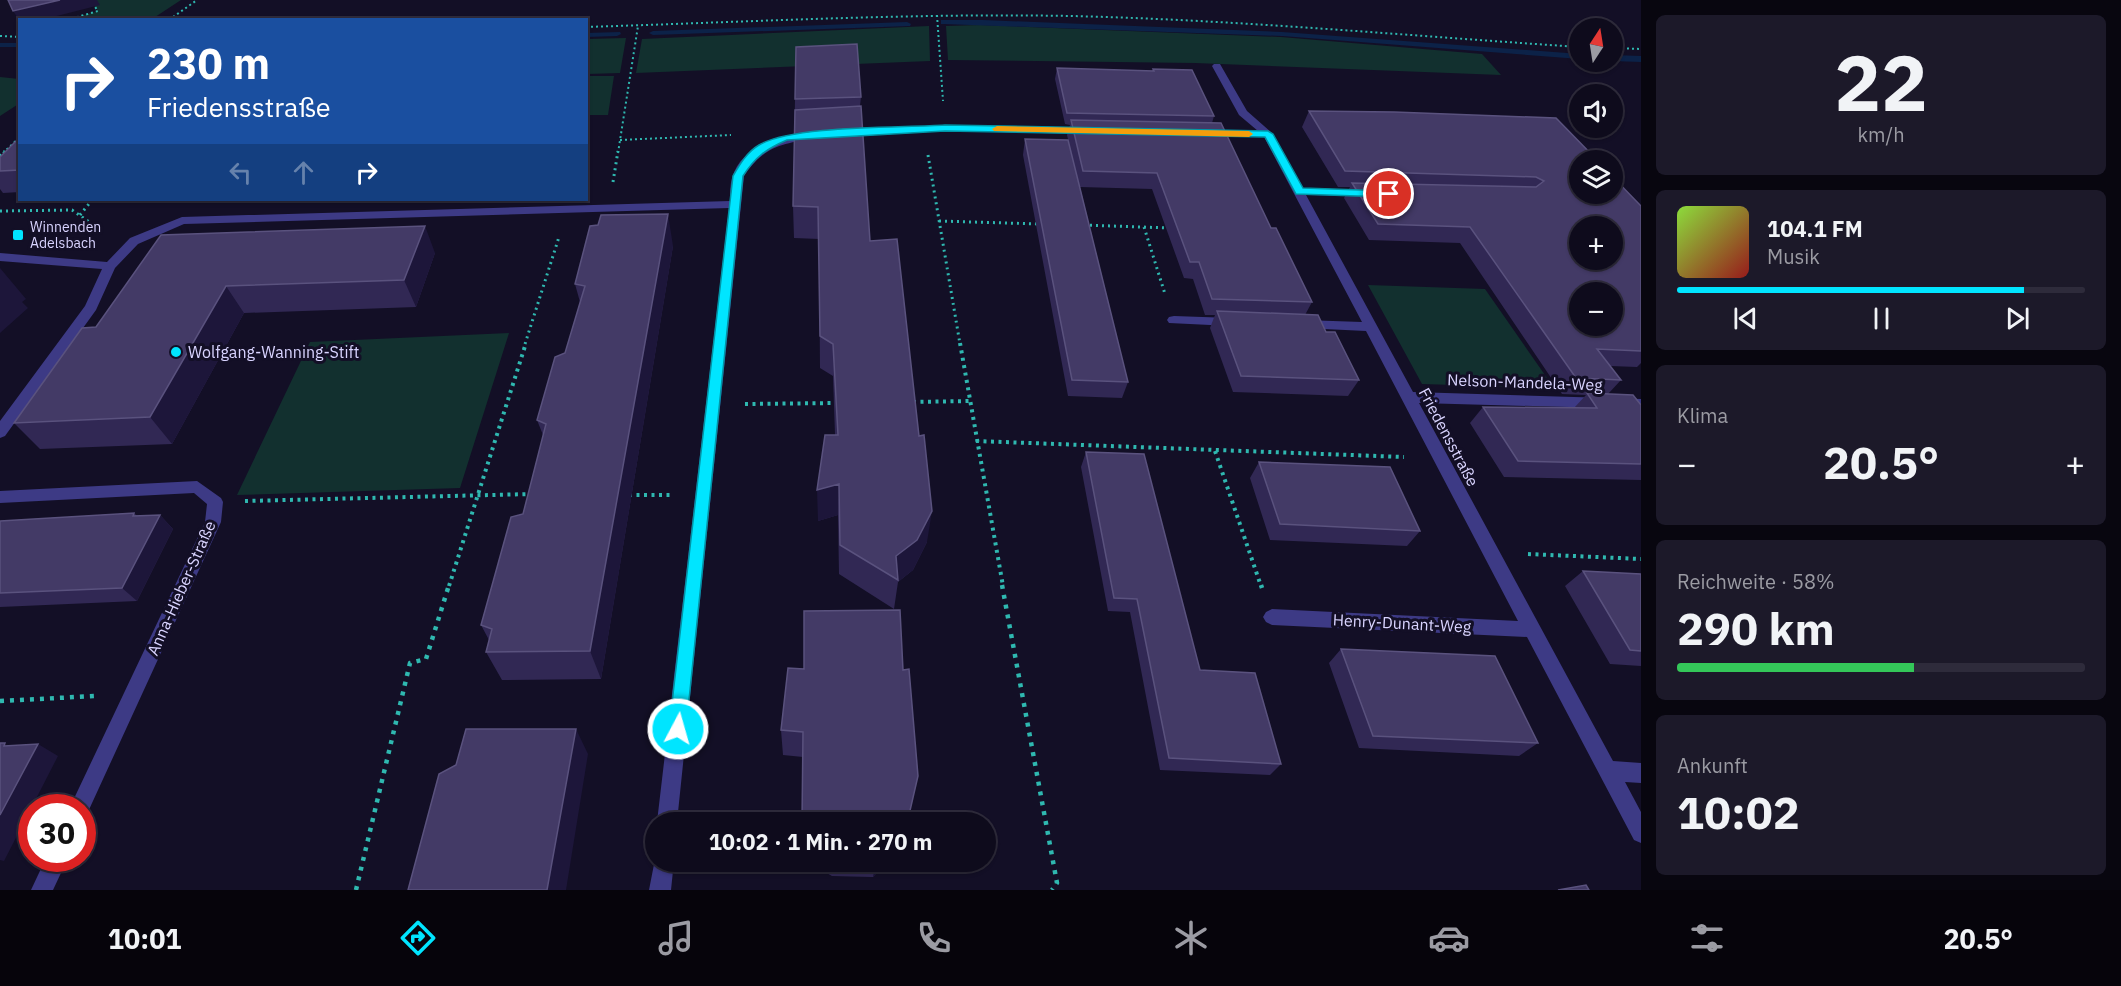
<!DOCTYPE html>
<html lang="de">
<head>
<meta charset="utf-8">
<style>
	body { margin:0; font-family:"IBM Plex Sans",sans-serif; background:#1c1929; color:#f1f3f6; height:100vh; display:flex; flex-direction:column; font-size:22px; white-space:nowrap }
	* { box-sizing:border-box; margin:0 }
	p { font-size:20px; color:#9b9ba3 }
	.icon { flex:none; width:33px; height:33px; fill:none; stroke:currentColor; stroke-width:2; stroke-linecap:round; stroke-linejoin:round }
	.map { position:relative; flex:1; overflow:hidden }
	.side { display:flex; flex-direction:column; gap:15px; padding:15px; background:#08060f; width:480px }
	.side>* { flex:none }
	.guide { position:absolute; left:18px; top:18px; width:570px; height:183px; border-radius:0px; box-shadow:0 2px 4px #0004,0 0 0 2px #2e2b3b; background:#1a4fa0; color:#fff; overflow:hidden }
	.needle { width:39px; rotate:12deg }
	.buttons { position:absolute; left:1569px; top:18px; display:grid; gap:12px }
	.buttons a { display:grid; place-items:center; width:54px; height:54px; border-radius:50%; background:#0e0b1c; box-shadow:0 2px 4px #0004,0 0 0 2px #2e2b3b; font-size:30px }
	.speed { position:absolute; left:18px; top:794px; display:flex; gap:12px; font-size:30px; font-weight:700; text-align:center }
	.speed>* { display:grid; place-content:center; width:78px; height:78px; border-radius:50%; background:#0e0b1c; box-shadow:0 2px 4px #0004,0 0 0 2px #2e2b3b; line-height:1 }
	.speed .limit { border:9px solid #d22; background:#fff; color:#111 }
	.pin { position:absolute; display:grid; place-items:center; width:51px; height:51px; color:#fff; margin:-26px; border:3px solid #fff; border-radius:50%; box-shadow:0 2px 6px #0007 }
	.me { position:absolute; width:66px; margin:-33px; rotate:6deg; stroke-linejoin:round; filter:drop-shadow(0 0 4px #0008) }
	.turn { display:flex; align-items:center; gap:21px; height:126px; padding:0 30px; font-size:27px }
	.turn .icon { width:78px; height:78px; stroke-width:2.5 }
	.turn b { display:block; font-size:42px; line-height:51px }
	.lanes { display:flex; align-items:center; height:57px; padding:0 30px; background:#0003; justify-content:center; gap:30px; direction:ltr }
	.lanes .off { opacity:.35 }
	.big { font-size:45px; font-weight:800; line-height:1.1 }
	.side .tile { flex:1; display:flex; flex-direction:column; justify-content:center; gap:9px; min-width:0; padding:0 21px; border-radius:9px; background:#1c1929 }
	.side .dial { align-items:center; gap:0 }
	.dial b { font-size:78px; line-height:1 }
	.song { display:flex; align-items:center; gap:18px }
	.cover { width:72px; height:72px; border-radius:9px; background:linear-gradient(135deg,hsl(90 70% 55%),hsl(0 70% 35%)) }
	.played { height:6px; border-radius:3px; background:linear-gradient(90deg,#00e5ff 85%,#2e2b3b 85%) }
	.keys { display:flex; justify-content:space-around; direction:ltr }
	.heat { display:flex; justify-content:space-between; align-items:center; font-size:33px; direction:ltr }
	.charge { height:9px; border-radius:4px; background:linear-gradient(90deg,#34c759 58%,#2e2b3b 0) }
	.trip { position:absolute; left:645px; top:812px; width:351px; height:60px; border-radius:30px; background:#0e0b1c; box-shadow:0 2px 4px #0004,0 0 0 2px #2e2b3b; font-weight:800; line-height:60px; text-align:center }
	.tabs { display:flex; height:96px; justify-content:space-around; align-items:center; background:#06040b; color:#9b9ba3 }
	.tabs .icon { width:42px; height:42px }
	.tabs .active { color:#00e5ff }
	.tabs b { font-size:27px; color:#f1f3f6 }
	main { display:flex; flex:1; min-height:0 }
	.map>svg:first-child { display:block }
	.green { fill:#12302f }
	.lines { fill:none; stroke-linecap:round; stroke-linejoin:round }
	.stream { fill:#0c2248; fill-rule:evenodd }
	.path-far3 { stroke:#2fb8b0; stroke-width:2; stroke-dasharray:2 3; stroke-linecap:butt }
	.path-far2 { stroke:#2fb8b0; stroke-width:3; stroke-dasharray:2 4; stroke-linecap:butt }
	.path-far1 { stroke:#2fb8b0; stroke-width:4; stroke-dasharray:3 4.5; stroke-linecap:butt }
	.path { stroke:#2fb8b0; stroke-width:4.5; stroke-dasharray:4 6; stroke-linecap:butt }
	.street { fill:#3d3a85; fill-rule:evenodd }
	.wall { fill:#312854 }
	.shaded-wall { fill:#1d163a }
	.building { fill:#433a66; stroke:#5a527e; stroke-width:1.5; fill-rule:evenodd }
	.route { fill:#00e5ff; stroke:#0095a6; stroke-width:1.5 }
	.slow { fill:#f59e0b }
	.poi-dot { fill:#00e5ff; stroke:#130f26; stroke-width:2 }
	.labels { text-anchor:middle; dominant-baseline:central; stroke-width:6; stroke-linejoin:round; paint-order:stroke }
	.far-poi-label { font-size:14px; fill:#d9d4ff; stroke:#130f26; text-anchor:start }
	.poi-label { font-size:16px; fill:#d9d4ff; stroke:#130f26; text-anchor:start }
	.street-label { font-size:16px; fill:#d9d4ff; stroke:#130f26 }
</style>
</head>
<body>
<main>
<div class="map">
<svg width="1641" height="890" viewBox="0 0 1641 890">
	<rect width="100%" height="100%" fill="#130f26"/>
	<path class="green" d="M90,0h91l-29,19 -85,1 31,-9z
		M980,25l301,12 201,17 19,21 -306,-12 -247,-3 -2,-34z
		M929,26l1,35 -294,12 6,-34z
		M626,38l-6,35 -33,1v-35z
		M587,76h27l-6,39h-21z
		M0,77l19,2 1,24 -20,13z
		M1368,285l117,4 69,99 -132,-4z
		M509,333l-49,155 -223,7 73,-153z"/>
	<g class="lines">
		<path class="stream" d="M941,20h42l299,12 298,22v5l-298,-23 -338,-12h-3z
			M907,22l4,2 -1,2 -257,9 -4,-2 4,-2z
			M620,32l1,2 -4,2 -31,1v-4z
			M0,43h20v4h-20z
			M1612,55l29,1v6l-29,-1z"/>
		<path class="path-far3" d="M937,15l6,86
			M67,20l31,-9 -8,-11
			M169,20l28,-20
			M586,27c162,-5 323,-14 485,-11 170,4 339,20 509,31
			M0,36l20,1
			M1612,48l29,1
			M620,140l111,-5
			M3,153l17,-16
			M618,153l20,-127"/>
		<path class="path-far2" d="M928,155l32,189
			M0,156l5,-5
			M613,182l5,-31
			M0,211l72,-1 30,21
			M80,215l12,-15
			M939,221l101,3
			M1084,225l85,3
			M1144,227l21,67
			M525,344l34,-107"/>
		<path class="path-far1" d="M960,343l43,243
			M913,402l57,-1
			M745,404l91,-1
			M976,441l428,16
			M1215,451l46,135
			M629,495h44
			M245,501l287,-7
			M1528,554l113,5
			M449,586l77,-243"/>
		<path class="path" d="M1002,585l55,298 -5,7
			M1261,585l1,3
			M0,701l95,-5
			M356,890l54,-227 16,-4 23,-74"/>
		<path class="street" d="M1214,64h6l27,47 26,23 29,54 66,2 6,3 -6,3 -62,-1 107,197 228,7v10l-222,-6 194,358 28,2v20l-16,-1 16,30v31l-7,-3 -107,-203 -255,-12 -6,-3 -3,-5 3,-5 6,-3 246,12 -152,-290 -63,-3 -7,-4 7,-4 59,2 -98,-185 -58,-1 -5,-3 5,-3 52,1 -19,-16 -27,-49z
			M945,125l144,3 5,3 -5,3 -144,-3 -102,5 -5,-3 5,-3z
			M813,132l5,3 -1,2c-35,8 -51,7 -73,39l-67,646h-20l72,-614 -545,16 -46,20 -23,24 -19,42 -91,126 -5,2v-17l85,-115 17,-37 -102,-8v-8l107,9 23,-24 52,-21 548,-16c0,-8 0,-16 2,-23 10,-34 51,-43 81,-46z
			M1174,316l57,2 7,4 -7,4 -62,-3 -2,-3 2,-3z
			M197,481l24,17 2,4 -2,20 -134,292 -5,2v-9h-12l135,-285 2,-18 -13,-11 -194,10v-12z
			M656,854v7h18l-3,29h-22z
			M46,858h22l-15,32h-22z"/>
	</g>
	<path class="wall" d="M1057,68l95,3 1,-2 61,47 -2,7 100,179 -7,13 21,17 33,48 -11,16 -115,-4 -23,-64 5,-13h-10l-12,-36 -9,-1 -32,-89 -72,-2 48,195 -6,16 -54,-2 -45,-241 2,-16 47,17 -5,-21 3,-10 -5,-1 -10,-45z
		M861,97l-1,9 10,135 57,301 -14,28 -15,12 -4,27 -55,-35 -1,-59 -20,6 17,-86 -2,-59 -13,-8 -1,-129 -25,-1 -1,-32 2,-107z
		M1309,111l332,95v157l-4,4 -27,-1 11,14 -13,14 33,11v75l-137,-3 -34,-54 13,-16 91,1 12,-13 -24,-1 -102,-151 -91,-3 -25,-42 6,-11h-12l-36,-60z
		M20,137v55l-17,1 -3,-4v-32z
		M161,235l274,18 -19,54 -172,6 -72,131 -132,5 -26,-26 82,-96z
		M673,246l-72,433 -99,1 -16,-28 3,-12 -8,-15 42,-111 20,-79 -6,-15 28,-67 15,-51 -5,-18z
		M1086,452l114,218 81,94 -11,11 -110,-5 -30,-158 -22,-1 -27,-144z
		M1259,462l161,69 -13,15 -137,-6 -20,-62z
		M134,513l3,3 23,-1 13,14 -36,72 -137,6v-86z
		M1583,571l58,3v92l-31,-2 -45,-78z
		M1341,649l197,94 -19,13 -160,-8 -30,-85z
		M804,669l99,1 15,106 -11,46h-105l1,-65 -20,-2 -2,-25z
		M805,861h83l-15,16 -41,-1z"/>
	<path class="shaded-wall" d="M60,0h37l3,5 -59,15h-21v1l-7,-10z
		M668,214l5,32 -72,433 -11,-28z
		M425,226l10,27 -19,54 -12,-27z
		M0,268l26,31 -4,3 6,6 -28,25z
		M226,286l18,27 -72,131 -22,-27z
		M839,484l-1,31 -20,6 -1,-31z
		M932,511l-5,31 -14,28 -15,12 -2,-26z
		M160,515l13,14 -36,72 -15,-13z
		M576,729l12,25 -22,136h-19z
		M38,744l20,12 -54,105 -4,-1v-45z
		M876,861h12l-15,16z"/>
	<path class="building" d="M8,0h52l-47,11z
		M857,44l4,53 -66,2 1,-52z
		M1057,68l97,3 -1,-2 39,1 22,46 -147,-3z
		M861,106l9,135 27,-2 22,197 5,-1 8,76 -15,29 -21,16 2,24 -58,-35 -1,-61 -22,6 8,-55h13l-5,-91 -13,-8 -2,-129 -25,-1 2,-96z
		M1309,111l85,1 162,6 41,42h-17v34h32v-18l29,30v145l-44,-2 24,31 -45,-2 -106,-151 -92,-3 -26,-41 184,4 8,-6 -8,-4 -191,-6zM1580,226h32v34h-32zM1580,292h32v34h-32z
		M1071,120l150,3 50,105h5l36,74 -100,-3 -13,-37h-9l-33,-89 -74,-2z
		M20,137v33l-20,1v-14z
		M1025,139l43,1 60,242 -56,-2z
		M668,214l-78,437 -104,1 6,-23 -11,-4 30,-108 12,-3 23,-90 -9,-4 18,-63 10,-4 20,-67 -10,-2 15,-58 8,-1 3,-10z
		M425,226l-21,54 -178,6 -76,131 -136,6 68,-95 14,-1 65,-92z
		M1217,311l101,4 8,17h9l24,48 -118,-4z
		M1587,393l46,2 8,10v59l-123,-3 -35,-54 114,1z
		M1086,452l58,2 56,216 55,3 26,91 -112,-6 -32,-159 -23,-1z
		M1259,462l131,5 30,64 -140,-7z
		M134,513l-1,3 27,-1 -38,73 -122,5v-72z
		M1583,571l58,3v77l-11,-1z
		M900,610l3,60 6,-1 9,107 -9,39 -4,7h-103l1,-90 -22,-2 7,-62 16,1v-58z
		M1341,649l154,7 43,87 -165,-7z
		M466,729h110l-29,161h-139l31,-116 17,-9z
		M0,743h5l-1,3 34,-2 -38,71z
		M1586,885l3,5h-31z"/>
	<path class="route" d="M945,125l323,6 5,3 30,54 86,3 5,3 -5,3 -93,-3 -31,-57 -320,-6 -158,9c-21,9 -32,17 -44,36l-57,553 -2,6 -6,2 -6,-2 -3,-6 64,-553c7,-12 14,-24 26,-31 34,-20 142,-17 186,-20z"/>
	<path class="slow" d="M997,126l252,5 4,3 -4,3 -255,-6 -2,-2z"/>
	<g class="poi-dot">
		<rect x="12" y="229" width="12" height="12" rx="3"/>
		<circle cx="176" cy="352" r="6"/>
	</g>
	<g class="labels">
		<g class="far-poi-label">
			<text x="30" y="227">Winnenden<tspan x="30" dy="16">Adelsbach</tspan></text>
		</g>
		<g class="poi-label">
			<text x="188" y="352">Wolfgang-Wanning-Stift</text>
		</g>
		<g class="street-label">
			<text transform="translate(1525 382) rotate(2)">Nelson-Mandela-Weg</text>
			<text transform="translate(1449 437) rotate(62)">Friedensstraße</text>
			<text transform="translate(181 588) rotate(-66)">Anna-Hieber-Straße</text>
			<text transform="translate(1402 623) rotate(3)">Henry-Dunant-Weg</text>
		</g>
	</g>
</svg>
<div class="buttons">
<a><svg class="needle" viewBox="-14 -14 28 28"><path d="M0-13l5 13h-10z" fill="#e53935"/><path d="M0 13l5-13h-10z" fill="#9b9ba3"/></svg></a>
<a><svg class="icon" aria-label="sound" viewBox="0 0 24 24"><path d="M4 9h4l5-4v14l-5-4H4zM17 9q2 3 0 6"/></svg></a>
<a><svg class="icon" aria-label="layers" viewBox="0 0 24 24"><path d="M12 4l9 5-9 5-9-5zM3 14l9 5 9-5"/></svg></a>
<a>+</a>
<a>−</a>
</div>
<div class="speed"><div class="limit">30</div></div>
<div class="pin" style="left:1389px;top:194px;background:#d93025"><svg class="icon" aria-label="arrive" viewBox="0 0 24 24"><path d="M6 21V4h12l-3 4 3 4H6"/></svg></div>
<svg class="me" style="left:678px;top:729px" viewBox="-20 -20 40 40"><circle r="17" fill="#00e5ff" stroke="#fff" stroke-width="3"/><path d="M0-11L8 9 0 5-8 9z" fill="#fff"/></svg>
<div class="trip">10:02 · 1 Min. · 270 m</div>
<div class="guide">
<div class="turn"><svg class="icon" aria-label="right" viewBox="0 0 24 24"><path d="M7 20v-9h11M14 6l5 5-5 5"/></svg><div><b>230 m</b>Friedensstraße</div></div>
<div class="lanes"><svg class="icon off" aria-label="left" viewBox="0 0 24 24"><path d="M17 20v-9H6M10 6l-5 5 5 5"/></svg><svg class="icon off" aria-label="ahead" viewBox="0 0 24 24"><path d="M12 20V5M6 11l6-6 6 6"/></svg><svg class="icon" aria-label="right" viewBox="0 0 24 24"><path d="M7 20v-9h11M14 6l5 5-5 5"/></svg></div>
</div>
</div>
<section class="side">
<div class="tile dial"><b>22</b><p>km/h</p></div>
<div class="tile">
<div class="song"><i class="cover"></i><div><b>104.1 FM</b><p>Musik</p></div></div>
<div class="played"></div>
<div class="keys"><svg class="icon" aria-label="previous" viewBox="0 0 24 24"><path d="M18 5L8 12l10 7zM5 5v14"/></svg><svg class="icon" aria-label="pause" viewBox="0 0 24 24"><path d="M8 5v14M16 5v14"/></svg><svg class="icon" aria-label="next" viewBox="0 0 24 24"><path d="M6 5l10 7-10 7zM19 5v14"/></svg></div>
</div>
<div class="tile"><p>Klima</p>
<div class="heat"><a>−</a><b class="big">20.5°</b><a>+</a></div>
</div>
<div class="tile"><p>Reichweite · 58%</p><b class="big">290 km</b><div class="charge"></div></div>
<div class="tile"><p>Ankunft</p><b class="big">10:02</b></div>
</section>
</main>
<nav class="tabs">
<b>10:01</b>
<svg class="icon active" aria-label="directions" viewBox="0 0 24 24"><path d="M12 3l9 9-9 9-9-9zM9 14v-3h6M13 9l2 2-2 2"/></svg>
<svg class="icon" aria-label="music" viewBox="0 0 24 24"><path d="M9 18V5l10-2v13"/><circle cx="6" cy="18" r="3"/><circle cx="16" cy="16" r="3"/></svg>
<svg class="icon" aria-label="phone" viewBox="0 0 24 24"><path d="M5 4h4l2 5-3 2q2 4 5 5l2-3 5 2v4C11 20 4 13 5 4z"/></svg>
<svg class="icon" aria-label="climate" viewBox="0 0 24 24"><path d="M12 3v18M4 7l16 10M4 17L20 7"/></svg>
<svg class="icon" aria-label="car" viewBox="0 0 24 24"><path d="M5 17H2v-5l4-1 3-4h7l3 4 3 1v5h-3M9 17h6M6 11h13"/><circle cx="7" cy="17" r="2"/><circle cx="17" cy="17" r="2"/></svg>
<svg class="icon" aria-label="filters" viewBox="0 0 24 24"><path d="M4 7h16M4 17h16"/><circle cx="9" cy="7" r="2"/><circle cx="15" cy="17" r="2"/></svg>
<b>20.5°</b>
</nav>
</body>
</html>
